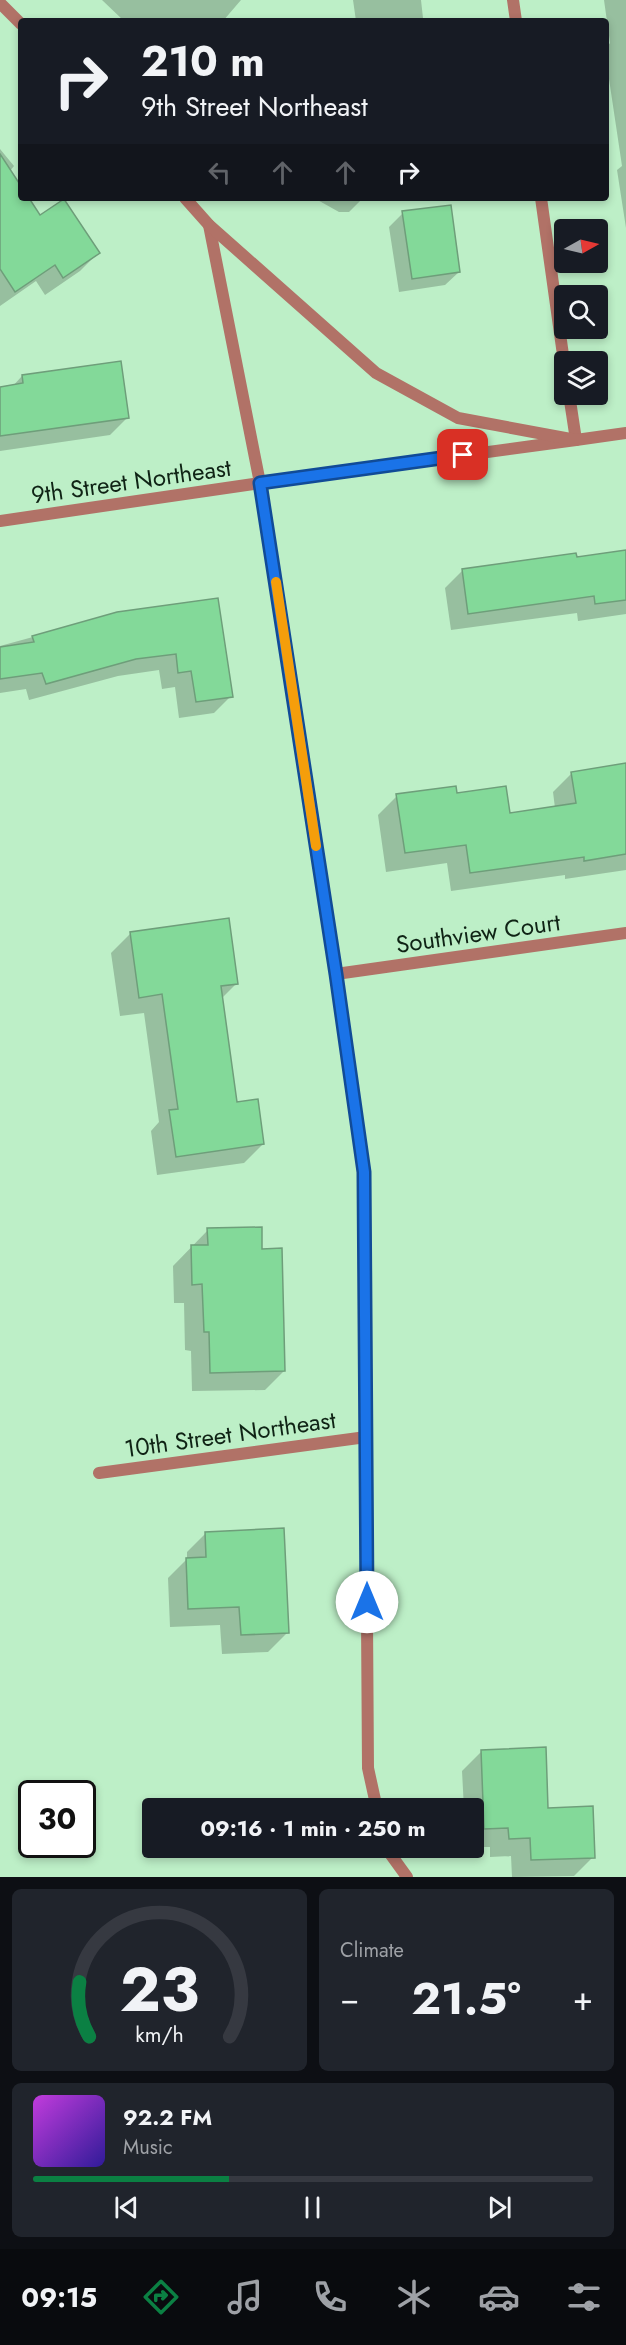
<!DOCTYPE html>
<html lang="en">
<head>
<meta charset="utf-8">
<style>
	body { margin:0; font-family:Jost,sans-serif; background:#20242c; color:#f1f3f6; height:100vh; display:flex; flex-direction:column; font-size:22px; white-space:nowrap }
	* { box-sizing:border-box; margin:0 }
	p { font-size:20px; color:#9ea1a6 }
	.icon { flex:none; width:33px; height:33px; fill:none; stroke:currentColor; stroke-width:2; stroke-linecap:round; stroke-linejoin:round }
	.map { position:relative; height:1877px; overflow:hidden }
	.sheet { display:flex; flex-direction:column; gap:12px; padding:12px; background:#0d0f14; flex:1 }
	.sheet>* { flex:none }
	.banner { position:absolute; left:18px; top:18px; width:591px; height:183px; border-radius:6px; box-shadow:0 3px 9px #0003; background:#171b24; color:#f1f3f6; overflow:hidden }
	.needle { width:39px; rotate:82deg }
	.fabs { position:absolute; left:554px; top:219px; display:grid; gap:12px }
	.fabs a { display:grid; place-items:center; width:54px; height:54px; border-radius:6px; background:#171b24; box-shadow:0 3px 9px #0003; font-size:30px }
	.speed { position:absolute; left:18px; top:1780px; display:flex; gap:12px; font-size:30px; font-weight:700; text-align:center }
	.speed>* { display:grid; place-content:center; width:78px; height:78px; border-radius:50%; background:#171b24; box-shadow:0 3px 9px #0003; line-height:1 }
	.speed .limit { border:3px solid #111; border-radius:9px; background:#fff; color:#111 }
	.pin { position:absolute; display:grid; place-items:center; width:51px; height:51px; color:#fff; margin:-26px; border-radius:12px; box-shadow:0 3px 9px #0006 }
	.me { position:absolute; width:66px; margin:-33px; rotate:0deg; stroke-linejoin:round; filter:drop-shadow(0 0 4px #0008) }
	.turn { display:flex; align-items:center; gap:21px; height:126px; padding:0 24px; font-size:27px }
	.turn .icon { width:78px; height:78px; stroke-width:2.5 }
	.turn b { display:block; font-size:42px; line-height:51px }
	.lanes { display:flex; align-items:center; height:57px; padding:0 24px; background:#0003; justify-content:center; gap:30px; direction:ltr }
	.lanes .off { opacity:.35 }
	.big { font-size:45px; font-weight:700; line-height:1.1 }
	.sheet .tile { flex:1; display:flex; flex-direction:column; justify-content:center; gap:9px; min-width:0; padding:0 21px; border-radius:9px; background:#20242c }
	.sheet .dial { align-items:center; gap:0 }
	.dial svg { height:156px; overflow:visible; fill:none; stroke:#363941; stroke-width:7; stroke-linecap:round; text-anchor:middle }
	.dial text { fill:#f1f3f6; stroke:none }
	.song { display:flex; align-items:center; gap:18px }
	.cover { width:72px; height:72px; border-radius:9px; background:linear-gradient(135deg,hsl(290 70% 55%),hsl(250 70% 35%)) }
	.played { height:6px; border-radius:3px; background:linear-gradient(90deg,#0b8043 35%,#363941 35%) }
	.keys { display:flex; justify-content:space-around; direction:ltr }
	.heat { display:flex; justify-content:space-between; align-items:center; font-size:33px; direction:ltr }
	.sheet .tiles { flex:1; display:grid; gap:12px; grid-template-columns:1fr 1fr }
	.tile:last-child { grid-column:span 2 }
	.trip { position:absolute; left:142px; top:1798px; width:342px; height:60px; border-radius:6px; background:#171b24; box-shadow:0 3px 9px #0003; font-weight:700; line-height:60px; text-align:center }
	.menu { display:flex; height:96px; justify-content:space-around; align-items:center; background:#090b0e; color:#9ea1a6 }
	.menu .icon { width:42px; height:42px }
	.menu .active { color:#0b8043 }
	.menu b { font-size:27px; color:#f1f3f6 }
	.map>svg:first-child { display:block }
	.shadow { fill:#0003 }
	.building { fill:#83d999; stroke:#6e9e7a; stroke-width:1.5 }
	.lines { fill:none; stroke-linecap:round; stroke-linejoin:round }
	.minor { stroke:#b17267; stroke-width:12 }
	.tertiary { stroke:#b17267; stroke-width:12 }
	.route-casing { stroke:#114b97; stroke-width:15 }
	.route { stroke:#1a73e8; stroke-width:10 }
	.slow { stroke:#f59e0b; stroke-width:10 }
	.labels { text-anchor:middle; dominant-baseline:central; stroke-width:4.5; stroke-linejoin:round; paint-order:stroke }
	.street-label { font-size:24px; fill:#0f2315; stroke:#bdefc7 }
</style>
</head>
<body>
<div class="map">
<svg width="626" height="1877" viewBox="0 0 626 1877">
	<rect width="100%" height="100%" fill="#bdefc7"/>
	<path class="shadow" d="M102,0h139l-18,21h-99z
		M353,0h68l2,18 -2,3h-65z
		M604,0h22v228l-9,-58 5,-4 -16,-107v-11l4,-5z
		M0,149l14,17 -4,5 11,17v10h6l13,19 58,36 -18,18 -35,24 -9,-14 -36,25z
		M314,198h49l-14,14h-10z
		M403,213l56,59 -14,13 -46,7 -10,-65z
		M22,376l105,42 -17,17 -110,16v-63l12,-1z
		M626,552v62l-48,7 -1,-8 -126,17 -6,-42 18,-18z
		M217,600l14,96 -17,17 -35,5 -4,-31 -13,2 -3,-19 -41,6 -89,24 -3,-11 -26,4v-47l117,-32z
		M626,765v105l-61,9v-4l-114,16 -4,-28 -61,9 -8,-57 19,-19 59,-2 53,20 46,-6 -2,-16 19,-19z
		M130,934l107,49 -16,16 15,105 27,40 -19,19 -87,12 -6,-44 8,-9 -15,-109 -24,3 -9,-63z
		M208,1230l53,20 23,121 -19,19 -73,1 -1,-40 -6,-1 -1,-47h-10l-1,-37z
		M206,1533l81,100 -19,19 -46,2 -2,-29 -50,2 -2,-49 19,-19v-7z
		M481,1752l112,105 -19,19 -62,1 -1,-21 -21,1v-10h-16v-38h-10l-2,-38z"/>
	<path class="building" d="M0,154l21,32v12h8l11,17 24,-16 36,54 -37,25 -8,-13 -40,27 -15,-23z
		M451,205l9,67 -48,7 -10,-68z
		M121,361l8,57 -129,18v-49l23,-4 -1,-8z
		M626,550v50l-31,4 -1,-8 -126,18 -6,-45 114,-16 1,4z
		M218,598l15,99 -37,5 -5,-31 -13,2 -2,-19 -40,5 -90,25 -4,-11 -42,6v-32l34,-5 -2,-6 85,-24z
		M626,763v91l-42,7v-4l-114,16 -4,-28 -61,8 -9,-59 60,-8 1,7 49,-7 4,27 66,-10 -5,-31z
		M229,918l9,66 -17,2 16,116 21,-3 6,45 -88,13 -7,-47 9,-1 -16,-115 -23,4 -9,-66z
		M262,1227v22l20,-1 3,123 -75,2 -1,-41h-5l-2,-48 -10,1 -1,-40h17l-1,-17z
		M284,1528l5,105 -48,2 -2,-28 -51,2 -2,-51 20,-1 -1,-25z
		M546,1747l2,61 45,-2 2,52 -64,2 -1,-22 -21,1 -1,-11 -24,1 -3,-79z"/>
	<g class="lines">
		<path class="minor" d="M513,0l3,21
			M541,198l23,164
			M209,225l51,258 76,491 28,198 4,596 9,41
			M0,521l260,-38 316,-43 -7,-46
			M336,974l290,-41
			M99,1473l267,-36
			M386,1848l21,29"/>
		<path class="tertiary" d="M0,3l21,21
			M185,198l24,27 167,148 82,45 118,22 50,-7"/>
	</g>
	<g class="lines">
		<g class="route-casing">
			<path id="route" d="M367,1602l-3,-430 -28,-198 -76,-491 203,-28"/>
		</g>
		<use href="#route" class="route"/>
		<path class="slow" d="M276,582l40,264"/>
	</g>
	<g class="labels">
		<g class="street-label">
			<text transform="translate(131 481) rotate(-8)">9th Street Northeast</text>
			<text transform="translate(478 933) rotate(-8)">Southview Court</text>
			<text transform="translate(230 1434) rotate(-8)">10th Street Northeast</text>
		</g>
	</g>
</svg>
<div class="fabs">
<a><svg class="needle" viewBox="-14 -14 28 28"><path d="M0-13l5 13h-10z" fill="#e53935"/><path d="M0 13l5-13h-10z" fill="#9ea1a6"/></svg></a>
<a><svg class="icon" aria-label="search" viewBox="0 0 24 24"><circle cx="10" cy="10" r="6"/><path d="M15 15l6 6"/></svg></a>
<a><svg class="icon" aria-label="layers" viewBox="0 0 24 24"><path d="M12 4l9 5-9 5-9-5zM3 14l9 5 9-5"/></svg></a>
</div>
<div class="speed"><div class="limit">30</div></div>
<div class="pin" style="left:463px;top:455px;background:#d93025"><svg class="icon" aria-label="arrive" viewBox="0 0 24 24"><path d="M6 21V4h12l-3 4 3 4H6"/></svg></div>
<svg class="me" style="left:367px;top:1602px" viewBox="-20 -20 40 40"><circle r="19" fill="#fff"/><path d="M0-13L10 11 0 6-10 11z" fill="#1a73e8"/></svg>
<div class="trip">09:16 · 1 min · 250 m</div>
<div class="banner">
<div class="turn"><svg class="icon" aria-label="right" viewBox="0 0 24 24"><path d="M7 20v-9h11M14 6l5 5-5 5"/></svg><div><b>210 m</b>9th Street Northeast</div></div>
<div class="lanes"><svg class="icon off" aria-label="left" viewBox="0 0 24 24"><path d="M17 20v-9H6M10 6l-5 5 5 5"/></svg><svg class="icon off" aria-label="ahead" viewBox="0 0 24 24"><path d="M12 20V5M6 11l6-6 6 6"/></svg><svg class="icon off" aria-label="ahead" viewBox="0 0 24 24"><path d="M12 20V5M6 11l6-6 6 6"/></svg><svg class="icon" aria-label="right" viewBox="0 0 24 24"><path d="M7 20v-9h11M14 6l5 5-5 5"/></svg></div>
</div>
</div>
<section class="sheet">
<div class="tiles">
<div class="tile dial"><svg viewBox="0 0 100 80">
<path d="M14 69A42 42 0 1 1 86 69"/>
<path d="M14 69A42 42 0 0 1 9 41" stroke="#0b8043"/>
<text x="50" y="56" font-size="32" font-weight="700">23</text>
<text x="50" y="72" font-size="11">km/h</text>
</svg></div>
<div class="tile"><p>Climate</p>
<div class="heat"><a>−</a><b class="big">21.5°</b><a>+</a></div>
</div>
<div class="tile">
<div class="song"><i class="cover"></i><div><b>92.2 FM</b><p>Music</p></div></div>
<div class="played"></div>
<div class="keys"><svg class="icon" aria-label="previous" viewBox="0 0 24 24"><path d="M18 5L8 12l10 7zM5 5v14"/></svg><svg class="icon" aria-label="pause" viewBox="0 0 24 24"><path d="M8 5v14M16 5v14"/></svg><svg class="icon" aria-label="next" viewBox="0 0 24 24"><path d="M6 5l10 7-10 7zM19 5v14"/></svg></div>
</div>
</div>
</section>
<nav class="menu">
<b>09:15</b>
<svg class="icon active" aria-label="directions" viewBox="0 0 24 24"><path d="M12 3l9 9-9 9-9-9zM9 14v-3h6M13 9l2 2-2 2"/></svg>
<svg class="icon" aria-label="music" viewBox="0 0 24 24"><path d="M9 18V5l10-2v13"/><circle cx="6" cy="18" r="3"/><circle cx="16" cy="16" r="3"/></svg>
<svg class="icon" aria-label="phone" viewBox="0 0 24 24"><path d="M5 4h4l2 5-3 2q2 4 5 5l2-3 5 2v4C11 20 4 13 5 4z"/></svg>
<svg class="icon" aria-label="climate" viewBox="0 0 24 24"><path d="M12 3v18M4 7l16 10M4 17L20 7"/></svg>
<svg class="icon" aria-label="car" viewBox="0 0 24 24"><path d="M5 17H2v-5l4-1 3-4h7l3 4 3 1v5h-3M9 17h6M6 11h13"/><circle cx="7" cy="17" r="2"/><circle cx="17" cy="17" r="2"/></svg>
<svg class="icon" aria-label="filters" viewBox="0 0 24 24"><path d="M4 7h16M4 17h16"/><circle cx="9" cy="7" r="2"/><circle cx="15" cy="17" r="2"/></svg>
</nav>
</body>
</html>
